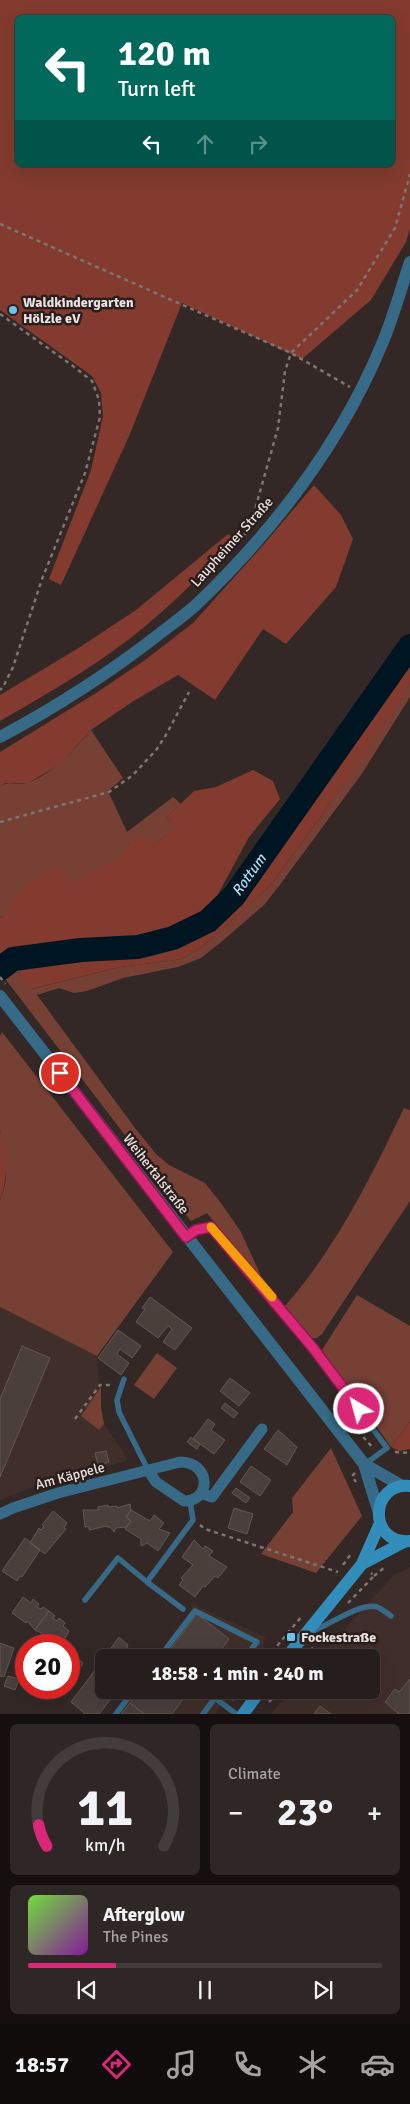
<!DOCTYPE html>
<html lang="en">
<head>
<meta charset="utf-8">
<style>
	body { margin:0; font-family:Signika,sans-serif; background:#2e2725; color:#f1f3f6; height:100vh; display:flex; flex-direction:column; font-size:19px; white-space:nowrap }
	* { box-sizing:border-box; margin:0 }
	p { font-size:16px; color:#a4a2a3 }
	.icon { flex:none; width:28px; height:28px; fill:none; stroke:currentColor; stroke-width:2; stroke-linecap:round; stroke-linejoin:round }
	.map { position:relative; height:1714px; overflow:hidden }
	.details { display:flex; flex-direction:column; gap:10px; padding:10px; background:#15100f; flex:1 }
	.details>* { flex:none }
	.hud { position:absolute; left:15px; top:15px; width:380px; height:152px; border-radius:8px; box-shadow:0 5px 20px #0002,0 0 0 1px #423c3b; background:#00695c; color:#fff; overflow:hidden }
	.speed { position:absolute; left:15px; top:1634px; display:flex; gap:10px; font-size:25px; font-weight:700; text-align:center }
	.speed>* { display:grid; place-content:center; width:65px; height:65px; border-radius:50%; background:#261e1c; box-shadow:0 5px 20px #0002,0 0 0 1px #423c3b; line-height:1 }
	.speed .limit { border:8px solid #d22; background:#fff; color:#111 }
	.pin { position:absolute; display:grid; place-items:center; width:42px; height:42px; color:#fff; margin:-21px; border:2px solid #fff; border-radius:50%; box-shadow:0 1px 5px #0007 }
	.me { position:absolute; width:55px; margin:-28px; rotate:323deg; stroke-linejoin:round; filter:drop-shadow(0 0 4px #0008) }
	.turn { display:flex; align-items:center; gap:18px; height:105px; padding:0 20px; font-size:22px }
	.turn .icon { width:65px; height:65px; stroke-width:2.5 }
	.turn b { display:block; font-size:35px; line-height:42px }
	.lanes { display:flex; align-items:center; height:48px; padding:0 20px; background:#0003; justify-content:center; gap:25px; direction:ltr }
	.lanes .off { opacity:.35 }
	.big { font-size:38px; font-weight:700; line-height:1.1 }
	.details .widget { flex:1; display:flex; flex-direction:column; justify-content:center; gap:8px; min-width:0; padding:0 18px; border-radius:8px; background:#2e2725 }
	.details .dial { align-items:center; gap:0 }
	.dial svg { height:130px; overflow:visible; fill:none; stroke:#423c3b; stroke-width:7; stroke-linecap:round; text-anchor:middle }
	.dial text { fill:#f1f3f6; stroke:none }
	.song { display:flex; align-items:center; gap:15px }
	.cover { width:60px; height:60px; border-radius:8px; background:linear-gradient(135deg,hsl(100 70% 55%),hsl(290 70% 35%)) }
	.played { height:5px; border-radius:2px; background:linear-gradient(90deg,#db2777 25%,#423c3b 25%) }
	.keys { display:flex; justify-content:space-around; direction:ltr }
	.heat { display:flex; justify-content:space-between; align-items:center; font-size:28px; direction:ltr }
	.details .tiles { flex:1; display:grid; gap:10px; grid-template-columns:1fr 1fr }
	.widget:last-child { grid-column:span 2 }
	.trip { position:absolute; left:95px; top:1649px; width:285px; height:50px; border-radius:8px; background:#261e1c; box-shadow:0 5px 20px #0002,0 0 0 1px #423c3b; font-weight:700; line-height:50px; text-align:center }
	.dock { display:flex; height:80px; justify-content:space-around; align-items:center; background:#0f0c0b; color:#a4a2a3 }
	.dock .icon { width:35px; height:35px }
	.dock .on { color:#db2777 }
	.dock b { font-size:22px; color:#f1f3f6 }
	.map>svg:first-child { display:block }
	.built { fill:#402e2a }
	.green { fill:#764035 }
	.forest { fill:#823b2e; fill-rule:evenodd }
	.lines { fill:none; stroke-linecap:round; stroke-linejoin:round }
	.river { stroke:#001522; stroke-width:24 }
	.building { fill:#4b3f3c; stroke:#635653 }
	.path { stroke:#7e7572; stroke-width:2.5; stroke-dasharray:4 4; stroke-linecap:butt }
	.service { stroke:#366a87; stroke-width:5.5 }
	.minor { stroke:#366a87; stroke-width:11 }
	.tertiary { stroke:#366a87; stroke-width:12 }
	.secondary { stroke:#338dbb; stroke-width:12 }
	.route-casing { stroke:#8e194d; stroke-width:12 }
	.route { stroke:#db2777; stroke-width:9 }
	.slow { stroke:#f59e0b; stroke-width:9 }
	.poi-dot { fill:#6dc2f3; stroke:#291e1c; stroke-width:2 }
	.labels { text-anchor:middle; dominant-baseline:central; stroke-width:5; stroke-linejoin:round; paint-order:stroke }
	.poi-label { font-size:14px; font-weight:bold; fill:#eae3e1; stroke:#291e1c; text-anchor:start }
	.street-label { font-size:14px; fill:#eae3e1; stroke:#291e1c }
	.water-label { font-size:15px; font-style:italic; fill:#b5dbf3; stroke:#291e1c }
</style>
</head>
<body>
<div class="map">
<svg width="410" height="1714" viewBox="0 0 410 1714">
	<rect width="100%" height="100%" fill="#332825"/>
	<path class="built" d="M0,1307l97,49 4,52 3,16 19,27 4,10 -80,21 -47,18z
		M410,1567v147h-139l20,-24h80v-32l-52,-1 75,-82z
		M194,1605l71,32 -2,13 -6,7 -101,1z
		M132,1690h101l-18,24h-100z"/>
	<path class="green" d="M410,683v14l-49,78 -82,111 -15,19 -44,38 -19,15 -23,9 -55,11 -36,13 -13,2 -15,-5 -22,7 98,133 21,26 13,11 36,18 16,20 20,29 20,44 24,30c51,-58 86,-129 119,-198l6,2v91l-88,133 -5,4h-8l-102,-125 -16,8 -4,-5 -184,-240 15,-4 14,17 88,-22 62,-8 22,-14 66,-59 49,-67z
		M91,730l32,48 -15,13 19,41 46,-35 8,7 -15,14 12,9 -20,14 -29,3 -5,13 -124,61v-132c10,-6 20,0 30,-4 29,-13 41,-29 61,-52z
		M2,1032l171,220 -76,104 -97,-49v-107c13,-33 1,-40 0,-71 0,-31 0,-62 0,-93z
		M357,1295l53,31v96l-19,25 -69,-97z
		M157,1353l20,15 -23,31 -20,-14z
		M101,1387v21l3,16 -5,6 -18,-14z
		M331,1448l31,68 -46,57 -55,-19 32,-42 -1,-14z"/>
	<path class="forest" d="M0,0h410v229l-4,13 -35,58 -69,59 -120,-56 -52,131 -69,151 -12,-6 42,-109 12,-54 -2,-23 -9,-17 -92,-66zM18,18h374v147h-374z
		M314,485l27,30 12,24 -17,48 -50,57 -23,-15 -48,71 -37,-25 -46,27 -41,28 -30,34 -33,19h-22l-6,3v-34l96,-59 49,-33 48,-37 72,-80z
		M228,534l8,5c-38,40 -78,80 -123,112 -36,26 -75,48 -113,70v-26l77,-46 59,-39z
		M410,653v30l-16,26 -75,110 -49,67 -21,19 -45,40 -22,14 -62,8 -89,22 -13,-17 -15,4 -3,-4 19,-5 44,-5 26,-5 69,-9 24,-6 25,-14 18,-14 54,-64z
		M253,770l20,11 7,18 -31,38 -39,72 -20,14 -42,16 -115,9 -27,6 -6,4v-40l4,-2 21,-31 29,-19 12,7 3,10 54,-26 6,-13 12,-8 17,5 19,-14 -11,-9 28,-27 22,-4z
		M0,1132c7,23 9,45 0,68z
		M410,1422v27l-11,2 -8,-4z"/>
	<g class="lines">
		<path class="river" id="s1" d="M0,969l13,-10 68,-9 57,-3 35,-9 35,-17 26,-25 176,-250"/>
	</g>
	<path class="building" d="M150,1297l42,31 -17,22 -12,-8 9,-13 -4,-3 -10,12 -22,-16 9,-13 -3,-1z
		M118,1330l23,16 -9,12 -12,-9 -3,5 12,9 -8,12 -23,-17z
		M22,1346l28,12 -50,119v-78z
		M230,1378l20,15 -11,13 -19,-15z
		M225,1403l13,10 -4,5 -13,-10z
		M208,1419l7,5 -4,6 14,10 -11,14 -21,-15z
		M278,1430l19,17 -10,18 -23,-16z
		M191,1437l9,7 -3,5 -10,-7z
		M106,1451l3,11 -11,3 -3,-12z
		M251,1466l20,14 -11,16 -20,-14z
		M236,1488l14,10 -4,5 -14,-10z
		M130,1504l1,6 -5,7 5,4 -5,6 -10,1 -2,4 -4,-5h-3v-1l-18,4v-4l-4,1 -2,-17h15v-3l10,-2v2l9,-1v2z
		M234,1508l19,6 -6,20 -19,-6z
		M131,1510l19,11 4,-6 10,8 -5,6 11,4 -12,18 -11,-8 -6,3v-7l-16,-10 6,-8 -5,-4z
		M53,1511l14,12 -3,5 2,1 -21,25 -15,-11 9,-15 2,2 3,-4 -2,-1z
		M25,1538l15,12 -18,27 -2,-1 -3,5 -15,-10z
		M194,1540l9,9 2,-3 8,5 -4,5 18,11 -9,11 -3,-2 -10,11 -2,-1 -8,11 -16,-12 4,-5 -2,-2 12,-13 -11,-8z
		M23,1597l8,6 2,-4 6,5 -2,3 4,2 2,-2 6,4 -14,19 -8,-9 -1,2 -14,-10z
		M49,1611l6,5 -2,2 4,3 2,-3 6,5 -2,3 6,5 -8,14h-5l-11,-8 1,-2 -11,-5z
		M197,1614l32,25 -14,19h-51z
		M119,1637l9,8 -4,13h-20z
		M0,1643l14,5 -10,29 -4,-1z
		M74,1656l9,7 -3,5 -10,-8z
		M104,1658v32h14l-19,24h-14l-14,-12z
		M70,1663l8,7 -7,9 -2,-2z
		M8,1676l11,3 -4,11 -11,-4z
		M410,1679v35h-11l-14,-12 10,-13 4,3z
		M139,1690h51l-18,24h-28l-14,-11z
		M130,1703l14,11h-23z
		M320,1706l11,8h-17z"/>
	<g class="lines">
		<path class="path" d="M0,224l291,129 59,34
			M0,314l73,52 19,15 7,19 1,17 -15,56 -43,106 -29,88 -10,20 -3,3
			M243,537l9,-17 26,-92 7,-57 6,-18 66,-63 38,-62 15,-54
			M0,822l109,-30 24,-17 24,-26 10,-16 22,-41
			M0,977l5,7
			M342,1413l31,35
			M75,1419l25,-34h13
			M395,1452l15,1
			M355,1473l-3,3 4,6
			M200,1525l5,4 133,43
			M343,1565l8,-11
			M374,1576l11,-9
			M348,1603l26,-27 -3,-3
			M267,1658l35,-42
			M307,1658l8,-14
			M232,1700l8,-10
			M269,1702l11,-12"/>
		<path class="service" d="M186,1237l10,-7 15,-3 102,122 74,99 -22,16
			M124,1379l-7,21 2,12 29,58
			M85,1600l33,-42 29,24
			M183,1609l-36,-27 46,-62 -3,-19
			M311,1632c16,-6 50,-30 66,-25 5,2 10,6 14,9
			M159,1658l36,-47 62,31 -12,16
			M215,1698l21,16
			M116,1714l18,-24
			M203,1714l18,-24"/>
		<path class="minor" d="M201,1493l11,4 50,-68
			M0,1514l13,-6 45,-15 122,-31c31,0 32,39 4,39l-28,-19 -8,-12"/>
		<path class="tertiary" d="M0,737c56,-30 108,-63 158,-102 13,-10 27,-20 39,-31 76,-73 144,-161 185,-260 11,-26 19,-55 28,-82
			M0,996l364,468 14,46
			M364,1464l38,22"/>
		<path class="secondary" d="M410,1486c-41,-4 -42,59 0,55
			M362,1564l42,-22
			M286,1658l76,-94 18,-41
			M243,1714l18,-24"/>
	</g>
	<g class="lines">
		<g class="route-casing">
			<path id="route" d="M60,1073l126,164 10,-7 15,-3 102,121 46,61"/>
		</g>
		<use href="#route" class="route"/>
		<path class="slow" d="M211,1227l61,70"/>
	</g>
	<g class="poi-dot">
		<circle cx="13" cy="310" r="5"/>
		<rect x="286" y="1632" width="10" height="10" rx="2.5"/>
	</g>
	<g class="labels">
		<g class="poi-label">
			<text x="23" y="302">Waldkindergarten<tspan x="23" dy="16">Hölzle eV</tspan></text>
			<text x="301" y="1637">Fockestraße</text>
		</g>
		<g class="street-label">
			<text transform="translate(232 542) rotate(-48)">Laupheimer Straße</text>
			<text transform="translate(156 1174) rotate(52)">Weihertalstraße</text>
			<text transform="translate(70 1476) rotate(-15)">Am Käppele</text>
		</g>
		<g class="water-label">
			<text stroke="none"><textPath href="#s1" startOffset="279">Rottum</textPath></text>
		</g>
	</g>
</svg>
<div class="speed"><div class="limit">20</div></div>
<div class="pin" style="left:60px;top:1073px;background:#d93025"><svg class="icon" aria-label="arrive" viewBox="0 0 24 24"><path d="M6 21V4h12l-3 4 3 4H6"/></svg></div>
<svg class="me" style="left:359px;top:1409px" viewBox="-20 -20 40 40"><circle r="17" fill="#db2777" stroke="#fff" stroke-width="3"/><path d="M0-11L8 9 0 5-8 9z" fill="#fff"/></svg>
<div class="trip">18:58 · 1 min · 240 m</div>
<div class="hud">
<div class="turn"><svg class="icon" aria-label="left" viewBox="0 0 24 24"><path d="M17 20v-9H6M10 6l-5 5 5 5"/></svg><div><b>120 m</b>Turn left</div></div>
<div class="lanes"><svg class="icon" aria-label="left" viewBox="0 0 24 24"><path d="M17 20v-9H6M10 6l-5 5 5 5"/></svg><svg class="icon off" aria-label="ahead" viewBox="0 0 24 24"><path d="M12 20V5M6 11l6-6 6 6"/></svg><svg class="icon off" aria-label="right" viewBox="0 0 24 24"><path d="M7 20v-9h11M14 6l5 5-5 5"/></svg></div>
</div>
</div>
<section class="details">
<div class="tiles">
<div class="widget dial"><svg viewBox="0 0 100 80">
<path d="M14 69A42 42 0 1 1 86 69"/>
<path d="M14 69A42 42 0 0 1 9 56" stroke="#db2777"/>
<text x="50" y="56" font-size="32" font-weight="700">11</text>
<text x="50" y="72" font-size="11">km/h</text>
</svg></div>
<div class="widget"><p>Climate</p>
<div class="heat"><a>−</a><b class="big">23°</b><a>+</a></div>
</div>
<div class="widget">
<div class="song"><i class="cover"></i><div><b>Afterglow</b><p>The Pines</p></div></div>
<div class="played"></div>
<div class="keys"><svg class="icon" aria-label="previous" viewBox="0 0 24 24"><path d="M18 5L8 12l10 7zM5 5v14"/></svg><svg class="icon" aria-label="pause" viewBox="0 0 24 24"><path d="M8 5v14M16 5v14"/></svg><svg class="icon" aria-label="next" viewBox="0 0 24 24"><path d="M6 5l10 7-10 7zM19 5v14"/></svg></div>
</div>
</div>
</section>
<nav class="dock">
<b>18:57</b>
<svg class="icon on" aria-label="directions" viewBox="0 0 24 24"><path d="M12 3l9 9-9 9-9-9zM9 14v-3h6M13 9l2 2-2 2"/></svg>
<svg class="icon" aria-label="music" viewBox="0 0 24 24"><path d="M9 18V5l10-2v13"/><circle cx="6" cy="18" r="3"/><circle cx="16" cy="16" r="3"/></svg>
<svg class="icon" aria-label="phone" viewBox="0 0 24 24"><path d="M5 4h4l2 5-3 2q2 4 5 5l2-3 5 2v4C11 20 4 13 5 4z"/></svg>
<svg class="icon" aria-label="climate" viewBox="0 0 24 24"><path d="M12 3v18M4 7l16 10M4 17L20 7"/></svg>
<svg class="icon" aria-label="car" viewBox="0 0 24 24"><path d="M5 17H2v-5l4-1 3-4h7l3 4 3 1v5h-3M9 17h6M6 11h13"/><circle cx="7" cy="17" r="2"/><circle cx="17" cy="17" r="2"/></svg>
</nav>
</body>
</html>
